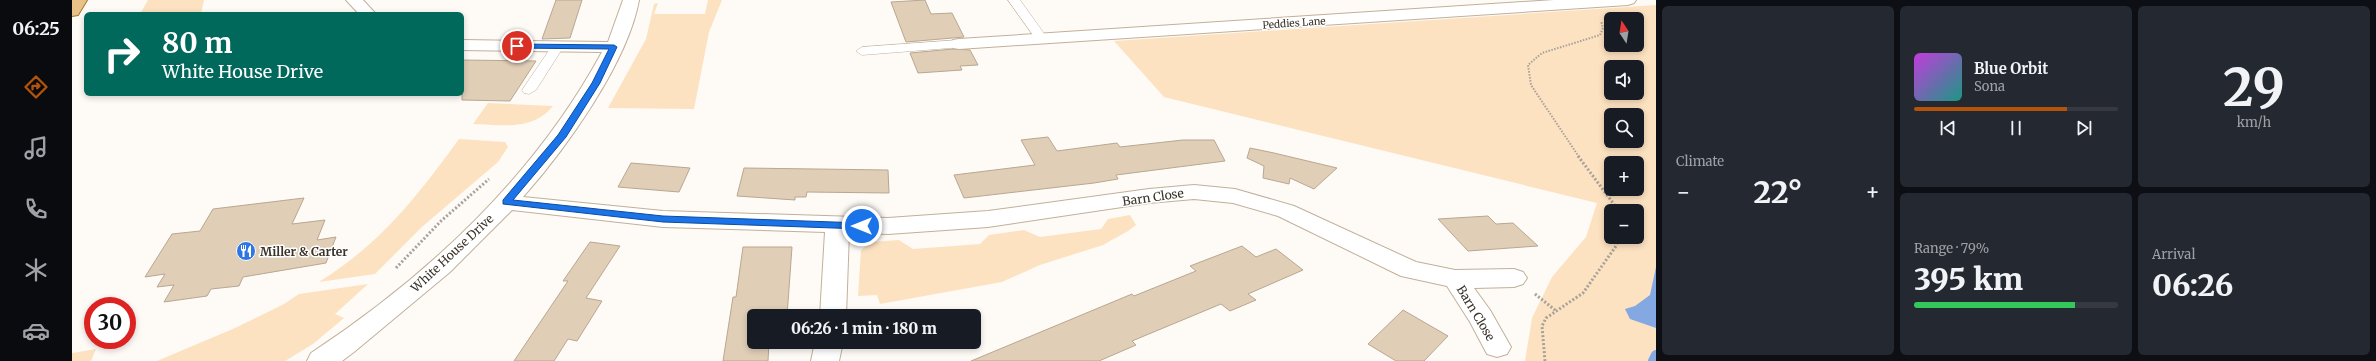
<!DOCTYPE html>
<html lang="en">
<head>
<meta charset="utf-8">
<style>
	body { margin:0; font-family:Merriweather,serif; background:#242831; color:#f1f3f6; height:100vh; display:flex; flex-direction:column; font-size:15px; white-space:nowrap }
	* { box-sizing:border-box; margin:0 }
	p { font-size:13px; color:#9ea1a6 }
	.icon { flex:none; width:22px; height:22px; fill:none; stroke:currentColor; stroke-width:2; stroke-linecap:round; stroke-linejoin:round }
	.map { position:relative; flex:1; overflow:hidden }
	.panel { display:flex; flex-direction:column; gap:6px; padding:6px; background:#0d0f14; width:720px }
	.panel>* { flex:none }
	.hud { position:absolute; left:12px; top:12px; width:380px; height:84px; border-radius:6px; box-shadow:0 2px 6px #0003; background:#00695c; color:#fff; overflow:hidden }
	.needle { width:26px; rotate:348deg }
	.fabs { position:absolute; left:1532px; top:12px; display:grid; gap:8px }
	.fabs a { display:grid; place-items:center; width:40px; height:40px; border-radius:6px; background:#171b24; box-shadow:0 2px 6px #0003; font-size:20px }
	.speed { position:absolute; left:12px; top:297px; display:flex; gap:8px; font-size:20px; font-weight:700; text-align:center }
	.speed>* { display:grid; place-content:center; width:52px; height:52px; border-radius:50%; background:#171b24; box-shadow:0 2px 6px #0003; line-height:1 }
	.speed .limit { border:6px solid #d22; background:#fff; color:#111 }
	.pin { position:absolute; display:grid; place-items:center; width:34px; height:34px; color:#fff; margin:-17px; border:2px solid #fff; border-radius:50%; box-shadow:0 1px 4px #0007 }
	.me { position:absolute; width:44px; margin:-22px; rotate:270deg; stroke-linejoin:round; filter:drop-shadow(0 0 3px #0008) }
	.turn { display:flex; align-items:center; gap:14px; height:84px; padding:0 12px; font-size:18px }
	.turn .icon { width:52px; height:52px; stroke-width:2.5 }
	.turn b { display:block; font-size:28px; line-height:34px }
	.big { font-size:30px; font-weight:800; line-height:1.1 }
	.panel .card { flex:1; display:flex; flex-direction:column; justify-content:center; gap:6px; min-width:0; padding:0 14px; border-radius:6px; background:#242831 }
	.panel .dial { align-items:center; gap:0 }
	.dial b { font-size:52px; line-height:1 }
	.song { display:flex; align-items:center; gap:12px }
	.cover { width:48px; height:48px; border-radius:6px; background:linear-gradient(135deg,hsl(290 70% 55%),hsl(170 70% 35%)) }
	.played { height:4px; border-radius:2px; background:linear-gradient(90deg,#b45309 75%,#363941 75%) }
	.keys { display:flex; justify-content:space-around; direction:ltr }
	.heat { display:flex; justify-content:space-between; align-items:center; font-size:22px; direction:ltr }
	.charge { height:6px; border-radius:3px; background:linear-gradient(90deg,#34c759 79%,#363941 0) }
	.panel .tiles { flex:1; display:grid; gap:6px; grid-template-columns:repeat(3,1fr) }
	.card:first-child { grid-row:span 2 }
	.trip { position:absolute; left:675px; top:309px; width:234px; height:40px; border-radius:6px; background:#171b24; box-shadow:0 2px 6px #0003; font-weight:800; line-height:40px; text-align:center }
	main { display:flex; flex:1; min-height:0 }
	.tab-bar { display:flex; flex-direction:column; width:72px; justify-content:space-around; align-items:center; background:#090b0e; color:#9ea1a6 }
	.tab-bar .icon { width:28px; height:28px }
	.tab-bar .current { color:#b45309 }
	.tab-bar b { font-size:18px; color:#f1f3f6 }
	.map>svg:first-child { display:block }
	.green { fill:#fde2c1; fill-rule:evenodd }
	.water { fill:#84a8e2 }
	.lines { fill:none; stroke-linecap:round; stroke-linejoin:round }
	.stream { stroke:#84a8e2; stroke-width:10 }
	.building { fill:#e0ceb7; stroke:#b8a791 }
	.lane-casing { stroke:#c1b09a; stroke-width:1 }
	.street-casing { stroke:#c1b09a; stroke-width:2 }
	.primary-casing { stroke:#a27633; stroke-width:2 }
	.path-far1 { stroke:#a6a19b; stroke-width:2; stroke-dasharray:1.5 1.5; stroke-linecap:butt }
	.path { stroke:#a6a19b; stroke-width:3; stroke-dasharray:2 2; stroke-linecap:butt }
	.lane { fill:#fff; fill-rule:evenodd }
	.street { fill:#fff; fill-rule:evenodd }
	.primary { fill:#e9c288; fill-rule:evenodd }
	.route { fill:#1a73e8; stroke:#114b97 }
	.labels { text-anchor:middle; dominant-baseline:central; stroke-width:3; stroke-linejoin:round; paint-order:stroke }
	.far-street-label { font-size:10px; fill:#393229; stroke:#fff }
	.street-label { font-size:12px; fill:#393229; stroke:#fff }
	.poi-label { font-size:12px; font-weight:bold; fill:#393229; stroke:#fff; text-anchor:start }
</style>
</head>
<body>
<main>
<nav class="tab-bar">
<b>06:25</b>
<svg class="icon current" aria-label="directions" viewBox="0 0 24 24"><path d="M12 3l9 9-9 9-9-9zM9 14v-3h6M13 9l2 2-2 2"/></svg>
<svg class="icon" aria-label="music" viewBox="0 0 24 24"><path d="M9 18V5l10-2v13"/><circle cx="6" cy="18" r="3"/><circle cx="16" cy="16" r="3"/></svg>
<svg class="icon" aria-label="phone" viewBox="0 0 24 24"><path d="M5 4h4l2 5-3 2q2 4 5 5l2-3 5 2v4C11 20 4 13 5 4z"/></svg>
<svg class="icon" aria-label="climate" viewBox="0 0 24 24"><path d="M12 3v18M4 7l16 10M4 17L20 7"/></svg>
<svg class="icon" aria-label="car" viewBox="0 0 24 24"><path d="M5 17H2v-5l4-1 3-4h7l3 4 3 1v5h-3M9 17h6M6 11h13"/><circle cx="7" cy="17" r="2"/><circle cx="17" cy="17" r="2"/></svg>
</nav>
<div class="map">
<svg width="1584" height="361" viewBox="0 0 1584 361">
	<rect width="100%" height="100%" fill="#fefaf6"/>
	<path class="green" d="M76,0h56l-3,14h-61z
		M636,0h14l-13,32 -15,77 -86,-1 38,-69 8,-35 4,-1 -4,11h51z
		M1584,5v356h-131l7,-43 20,-41 34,-40 11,-34 -433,-106 -50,-56zM1539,19h26v26h-26zM1539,67h26v26h-26zM1539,115h26v26h-26zM1539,163h26v26h-26zM1539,211h26v26h-26z
		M416,103l65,3c-20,25 -51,19 -80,18z
		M387,139l46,3 3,5 -10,15 -75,64 -48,48 -56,8c61,-38 98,-85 140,-143z
		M1058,215l6,10 -8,6 -25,14 -63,20 -38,17 -122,22 -3,-9 -19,1 3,-46 11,-8 27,-2 14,9 67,-5 9,-9 35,-5 16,7 61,-8 7,-10z
		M296,284l-33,30 9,4 -31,26 -28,17h-128l78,-33 49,-24 15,-10z
		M24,349l-5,12h-19v-8z"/>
	<path class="water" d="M1584,267v61l-26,-9 -5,-10 10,-3 15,-11z"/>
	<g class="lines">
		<path class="stream" d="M1581,361l3,-6"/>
	</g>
	<path class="building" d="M484,0h26l-12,38 -28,1z
		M853,0l6,14 21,-1 12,24 -58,5 -15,-40z
		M881,49l17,1 8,15 -18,1 2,4 -44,3 -8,-20z
		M390,60l74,1 -26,40 -48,-1z
		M976,137l9,14 60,-8 3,4 63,-7h31l11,21 -109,14 2,4 -24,4 -130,15 -10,-23 81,-10 -14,-25z
		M1178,148l24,5 63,15 -23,21 -24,-11 -1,6 -26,-6 1,-12 -17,-8z
		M559,163l59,5 -11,24 -61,-5z
		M672,168l144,2 1,23 -82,-1 -1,5h-11v3l-58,-4z
		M232,198l-12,26 33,-4 -8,20 19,-3 -10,26 -83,14 -4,9 -28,3 -4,7 -43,6 10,-17 -17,2 8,-13 -20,3 27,-43 28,-3 13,-22z
		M1416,216l8,8 17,-1 25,23 -70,5 -30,-32z
		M518,242l30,4 -34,52 16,3 -25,40 -9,-2 -14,22h-40l54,-80h-5z
		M1170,246l14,11 20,-8 27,21 -55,24 8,6 -26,11 -9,-7 -89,37 4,4 -37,16h-128l161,-67 2,2 62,-25 -6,-5z
		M671,247h49l-5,69h-33v26h15l-1,19h-45l10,-64h3z
		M1331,310l45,26 -24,25h-28l-28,-17z"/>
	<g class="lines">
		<g class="lane-casing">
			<path id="lane" d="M936,0h12l28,39 -2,3h-8z
				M887,40l6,4 -2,3 -101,8 -6,-4 6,-4z
				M486,42l6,4 -28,44 -7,4 -5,-1 -2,-3 32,-47z"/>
		</g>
		<g class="street-casing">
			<path id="street" d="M274,0h17l13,14h-17z
				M551,0h16c-11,62 -73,149 -116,197l140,14 225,7 100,-7 161,-22 45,-4 41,4 59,17 122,56 39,8 59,-1 9,3 4,6 -4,6 -9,3 -40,1 16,22 21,37 -4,7 -10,3 -10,-3 -17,-32 -23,-36 -46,-10 -123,-60 -45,-13 -39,-4 -45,4 -161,24 -100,7 -39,-2 -3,84h-26l5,-84 -162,-5 -151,-17 -62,62 -96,80 -12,9h-35l4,-8c117,-77 224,-177 291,-301l-140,-2v-10l146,2z
				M1482,0h82l-2,3 -6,2 -669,44 -6,-1 -3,-4 3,-4 6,-1z
				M743,342h28l-4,19h-28z"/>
		</g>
		<g class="primary-casing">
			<path id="primary" d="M0,0h15l-9,15 -6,1z"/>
		</g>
		<path class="path-far1" d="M1507,157l-48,-72 -3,-20 14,-12 58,-18 3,-7 -2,-7"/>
		<path class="path" d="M1506,156l41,55
			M324,268l45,-47 48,-42
			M1463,294l20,16
			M1473,361l-3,-35 4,-8 37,-25 33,-47 2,-9"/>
		<use href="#lane" class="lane"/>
		<use href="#street" class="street"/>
		<use href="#primary" class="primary"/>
	</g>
	<path class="route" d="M445,44l97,1 3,2 -17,36 -34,54 -53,63 150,16 199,7 5,3 -5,3 -199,-7 -160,-18v-4l55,-65 34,-52 17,-34 -95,-1 -1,-2z"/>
	<defs>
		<g id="restaurant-disc" transform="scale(1)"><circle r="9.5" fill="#3076e3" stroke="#fff"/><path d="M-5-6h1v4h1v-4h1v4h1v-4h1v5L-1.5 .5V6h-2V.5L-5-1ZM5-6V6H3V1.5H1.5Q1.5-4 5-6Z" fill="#fff"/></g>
	</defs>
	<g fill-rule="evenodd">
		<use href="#restaurant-disc" x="174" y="251"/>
	</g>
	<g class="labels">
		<g class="far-street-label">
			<text transform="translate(1222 23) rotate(-4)">Peddies Lane</text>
		</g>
		<g class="street-label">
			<text transform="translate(1081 197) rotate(-8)">Barn Close</text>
			<text transform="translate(380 253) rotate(-43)">White House Drive</text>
			<text transform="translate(1404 313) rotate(59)">Barn Close</text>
		</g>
		<g class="poi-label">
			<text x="188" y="251">Miller &amp; Carter</text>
		</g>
	</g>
</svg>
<div class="fabs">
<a><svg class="needle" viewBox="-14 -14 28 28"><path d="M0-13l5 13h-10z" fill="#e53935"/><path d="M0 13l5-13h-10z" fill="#9ea1a6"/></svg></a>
<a><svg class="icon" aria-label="sound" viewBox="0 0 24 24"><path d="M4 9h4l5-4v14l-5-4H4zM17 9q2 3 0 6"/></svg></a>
<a><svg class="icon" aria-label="search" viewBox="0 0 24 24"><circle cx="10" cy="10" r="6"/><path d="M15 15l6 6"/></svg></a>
<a>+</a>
<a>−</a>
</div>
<div class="speed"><div class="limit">30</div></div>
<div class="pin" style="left:445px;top:46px;background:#d93025"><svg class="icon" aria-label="arrive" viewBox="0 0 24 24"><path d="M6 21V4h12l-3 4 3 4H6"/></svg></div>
<svg class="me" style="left:790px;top:226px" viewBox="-20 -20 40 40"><circle r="17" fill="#1a73e8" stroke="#fff" stroke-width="3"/><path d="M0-11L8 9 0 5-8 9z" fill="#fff"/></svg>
<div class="trip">06:26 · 1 min · 180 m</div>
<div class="hud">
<div class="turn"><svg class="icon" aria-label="right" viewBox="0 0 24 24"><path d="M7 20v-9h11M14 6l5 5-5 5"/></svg><div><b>80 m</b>White House Drive</div></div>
</div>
</div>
<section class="panel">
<div class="tiles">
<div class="card"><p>Climate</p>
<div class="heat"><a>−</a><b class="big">22°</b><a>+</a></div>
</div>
<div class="card">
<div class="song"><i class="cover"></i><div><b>Blue Orbit</b><p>Sona</p></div></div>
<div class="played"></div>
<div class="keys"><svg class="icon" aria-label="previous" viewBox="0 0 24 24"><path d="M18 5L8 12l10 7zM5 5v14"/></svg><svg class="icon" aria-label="pause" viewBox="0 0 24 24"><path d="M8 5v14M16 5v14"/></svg><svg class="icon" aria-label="next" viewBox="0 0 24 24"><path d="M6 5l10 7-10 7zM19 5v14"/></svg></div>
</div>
<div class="card dial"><b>29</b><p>km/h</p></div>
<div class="card"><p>Range · 79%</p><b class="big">395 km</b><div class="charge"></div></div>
<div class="card"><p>Arrival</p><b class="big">06:26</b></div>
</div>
</section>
</main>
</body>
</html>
